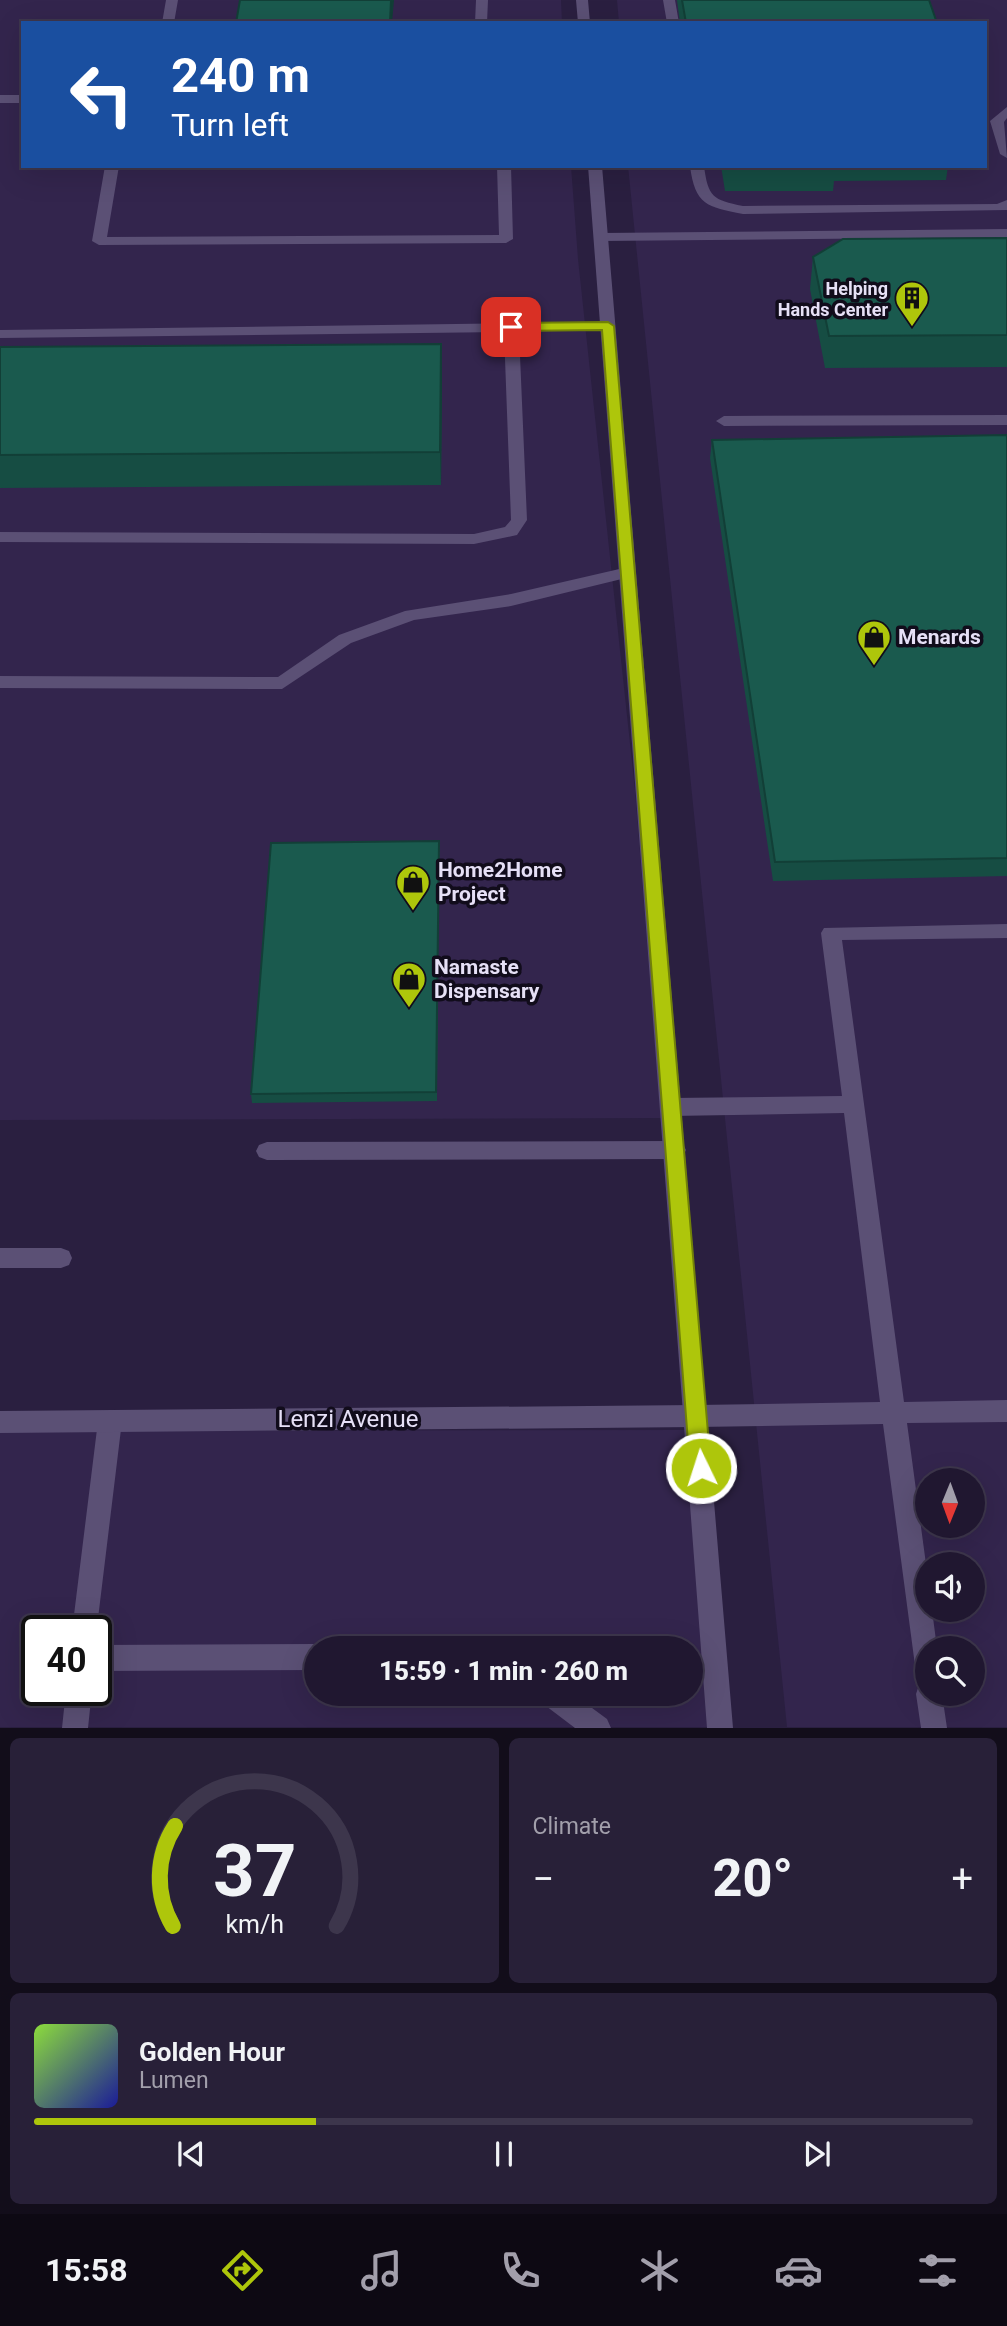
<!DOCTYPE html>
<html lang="en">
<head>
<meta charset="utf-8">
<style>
	body { margin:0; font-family:Roboto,sans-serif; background:#282038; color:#f1f3f6; height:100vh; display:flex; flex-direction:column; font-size:26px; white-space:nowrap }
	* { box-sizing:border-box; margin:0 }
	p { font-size:23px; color:#a29fab }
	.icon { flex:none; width:38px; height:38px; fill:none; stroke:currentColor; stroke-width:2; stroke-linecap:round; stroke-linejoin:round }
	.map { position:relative; height:1728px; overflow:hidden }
	.side { display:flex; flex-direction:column; gap:10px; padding:10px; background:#120d1a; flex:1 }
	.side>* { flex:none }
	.hud { position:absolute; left:21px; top:21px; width:966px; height:147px; border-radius:0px; box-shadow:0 7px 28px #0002,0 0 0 2px #3d364c; background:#1a4fa0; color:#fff; overflow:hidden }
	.needle { width:46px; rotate:181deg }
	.controls { position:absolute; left:915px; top:1468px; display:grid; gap:14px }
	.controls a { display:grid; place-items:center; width:70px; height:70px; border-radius:50%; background:#201730; box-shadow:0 7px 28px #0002,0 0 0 2px #3d364c; font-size:35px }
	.speed { position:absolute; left:21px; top:1615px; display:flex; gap:14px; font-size:35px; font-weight:700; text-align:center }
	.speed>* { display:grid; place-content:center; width:91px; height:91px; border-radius:50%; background:#201730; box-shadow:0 7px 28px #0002,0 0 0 2px #3d364c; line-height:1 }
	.speed .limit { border:4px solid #111; border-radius:10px; background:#fff; color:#111 }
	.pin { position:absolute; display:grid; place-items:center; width:60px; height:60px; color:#fff; margin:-30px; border-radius:14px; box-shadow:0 4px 10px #0006 }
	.me { position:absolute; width:77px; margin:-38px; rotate:356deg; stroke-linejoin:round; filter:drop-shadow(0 0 5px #0008) }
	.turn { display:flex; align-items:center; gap:24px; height:147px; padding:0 35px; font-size:32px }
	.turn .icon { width:91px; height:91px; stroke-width:2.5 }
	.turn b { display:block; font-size:49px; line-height:60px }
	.big { font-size:52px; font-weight:800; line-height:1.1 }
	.side .tile { flex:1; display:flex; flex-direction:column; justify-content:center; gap:10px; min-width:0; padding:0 24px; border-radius:10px; background:#282038 }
	.side .dial { align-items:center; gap:0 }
	.dial svg { height:182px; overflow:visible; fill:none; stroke:#3d364c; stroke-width:7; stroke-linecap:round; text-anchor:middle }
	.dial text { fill:#f1f3f6; stroke:none }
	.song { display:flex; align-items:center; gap:21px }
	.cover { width:84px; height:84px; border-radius:10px; background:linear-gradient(135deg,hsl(90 70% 55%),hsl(240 70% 35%)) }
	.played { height:7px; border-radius:4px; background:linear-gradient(90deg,#aec60b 30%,#3d364c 30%) }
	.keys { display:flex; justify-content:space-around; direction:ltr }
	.heat { display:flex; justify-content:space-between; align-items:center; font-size:38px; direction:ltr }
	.side .tiles { flex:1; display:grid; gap:10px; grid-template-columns:1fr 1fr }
	.tile:last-child { grid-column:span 2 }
	.trip { position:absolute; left:304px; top:1636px; width:399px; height:70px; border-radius:35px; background:#201730; box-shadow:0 7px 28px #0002,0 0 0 2px #3d364c; font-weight:800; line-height:70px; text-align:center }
	.tabs { display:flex; height:112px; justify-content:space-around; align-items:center; background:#0d0913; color:#a29fab }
	.tabs .icon { width:49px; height:49px }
	.tabs .on { color:#aec60b }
	.tabs b { font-size:32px; color:#f1f3f6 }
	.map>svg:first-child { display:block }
	.built { fill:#33254d; fill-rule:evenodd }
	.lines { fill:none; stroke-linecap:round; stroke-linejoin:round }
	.service { fill:#5b5075; fill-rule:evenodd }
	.minor { fill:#5b5075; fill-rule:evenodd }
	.tertiary { fill:#5b5075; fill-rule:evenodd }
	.wall { fill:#164d43 }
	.shaded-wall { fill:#123f37 }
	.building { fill:#1a5a4e; stroke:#123f37; stroke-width:2 }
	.route { fill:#aec60b; stroke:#718107; stroke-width:2 }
	.labels { text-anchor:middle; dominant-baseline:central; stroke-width:7; stroke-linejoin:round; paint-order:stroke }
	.far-poi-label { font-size:18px; font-weight:bold; fill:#e6e0f6; stroke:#110c1b; text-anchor:end }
	.poi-label { font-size:21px; font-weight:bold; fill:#e6e0f6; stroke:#110c1b; text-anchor:start }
	.near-street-label { font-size:24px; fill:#e6e0f6; stroke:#110c1b }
</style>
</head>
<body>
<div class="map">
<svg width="1007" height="1728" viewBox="0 0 1007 1728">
	<rect width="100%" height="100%" fill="#2a1f40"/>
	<path class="built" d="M0,0h561l1,23h-539v143h548l7,93 57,531 26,328 -661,2z
		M617,0h390v1727h-220l-159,-1561h357v-143h-366zM928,1480h45v46h-45zM928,1564h45v46h-45zM928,1648h45v46h-45z
		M688,1430l21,297h-709v-296zM37,1631h59v59h-59zM317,1648h374v46h-374z"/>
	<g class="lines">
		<path class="service" d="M166,0h12l-4,23h-12z
			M476,0h12l-1,23h-12z
			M663,0h12l4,23h-12z
			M0,95h23v8h-23z
			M1007,107v11l-3,4 3,36 -7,-4 -10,-33z
			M105,166h14l-12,71 392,-2 -2,-69h14l2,73 -7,4 -407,2 -7,-4z
			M690,166h14c4,31 9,34 39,40l254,-2 10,-4v10l-264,4c-36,-7 -48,-9 -53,-48z
			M1007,229v8l-406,4 -7,-4 7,-4z
			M608,322l7,4 -2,3 -94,3 8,188 -10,15 -43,9 -474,-2v-10l474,2 31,-7 6,-7 -7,-188 -504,6v-8z
			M1007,415v10l-283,1 -8,-5 8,-5z
			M628,567l8,5 -2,4 -123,30 -97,14 -63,23 -69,46 -282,-1v-12l278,1 61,-42 66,-24 106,-17z
			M1007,924v14l-165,2 62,462 103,-2v22l-100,1 21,156v31h4l5,38h-9v46h14l5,34h-26l-5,-34 2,-6 -35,-264 -186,3 -8,-3 -4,-8 4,-8 8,-3 183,-3 -36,-289 -173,3 -8,-3 -3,-6 3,-6 8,-3 171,-2 -21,-163 3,-5z
			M675,1141l8,3 3,6 -3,6 -8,3 -408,1 -8,-3 -3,-6 3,-6 8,-3z
			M0,1248h61l8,3 3,7 -3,7 -8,3h-61z
			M110,1410l8,3 4,8 -26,214v-4h-24l26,-210 4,-8z
			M317,1644l9,4h-9v22l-221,1v-26z
			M66,1690h26l-4,38h-26z
			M538,1694h35l34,25 4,9h-36l-33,-25z"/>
		<path class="minor" d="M697,1405l8,3 4,8 -4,8 -8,3 -697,6v-22z"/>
		<path class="tertiary" d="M576,0h12l2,23h-12z
			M588,166h14l131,1562h-26z"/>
	</g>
	<path class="wall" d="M677,0h252l8,23h-257z
		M721,166h227l-2,14 -112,1 -1,10h-108z
		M1007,238v129l-182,1 -15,-79 3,-32z
		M0,347l442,30 -1,108 -441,3z
		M1007,435v441l-234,5 -63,-423 2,-18z
		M439,841l-2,260 -185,2 -1,-9z"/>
	<path class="shaded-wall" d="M391,0h3l-2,23h-2z
		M441,344l1,33 -1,108 -1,-33z"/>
	<path class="building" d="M240,0h151l-1,23h-154z
		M682,0h247l8,23h-251z
		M1007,238v97l-178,1 -16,-79 30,-18z
		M441,344l-1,108 -440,3v-108z
		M1007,435v423l-232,4 -63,-422z
		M439,841l-3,251 -185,2 20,-251z"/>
	<path class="route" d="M608,322l6,4 97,1142 -3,6 -7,3 -8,-3 -3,-6 -88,-1138 -91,1 -6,-4 6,-4z"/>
	<defs>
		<g id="building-pin" transform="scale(1.75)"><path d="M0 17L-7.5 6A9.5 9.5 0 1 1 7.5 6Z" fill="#aec60b" stroke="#110c1b"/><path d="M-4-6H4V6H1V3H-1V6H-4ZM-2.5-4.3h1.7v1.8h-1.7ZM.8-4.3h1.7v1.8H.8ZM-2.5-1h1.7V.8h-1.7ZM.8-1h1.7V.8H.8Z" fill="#111"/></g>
		<g id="shop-pin" transform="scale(1.75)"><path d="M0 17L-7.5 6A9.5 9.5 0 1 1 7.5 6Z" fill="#aec60b" stroke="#110c1b"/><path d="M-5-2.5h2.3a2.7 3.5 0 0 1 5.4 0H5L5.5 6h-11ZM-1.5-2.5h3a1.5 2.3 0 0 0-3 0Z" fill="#111"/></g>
	</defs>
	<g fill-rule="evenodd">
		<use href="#building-pin" x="912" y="298"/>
		<use href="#shop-pin" x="874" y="637"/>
		<use href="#shop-pin" x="413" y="882"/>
		<use href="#shop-pin" x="409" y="979"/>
	</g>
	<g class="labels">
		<g class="far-poi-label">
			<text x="888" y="288">Helping<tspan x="888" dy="21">Hands Center</tspan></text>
		</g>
		<g class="poi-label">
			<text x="898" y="637">Menards</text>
			<text x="438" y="870">Home2Home<tspan x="438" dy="24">Project</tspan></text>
			<text x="434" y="967">Namaste<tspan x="434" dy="24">Dispensary</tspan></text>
		</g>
		<g class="near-street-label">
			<text x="348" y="1419">Lenzi Avenue</text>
		</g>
	</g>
</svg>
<div class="controls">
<a><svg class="needle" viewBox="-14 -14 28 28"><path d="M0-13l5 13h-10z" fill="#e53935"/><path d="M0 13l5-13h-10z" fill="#a29fab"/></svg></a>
<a><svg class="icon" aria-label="sound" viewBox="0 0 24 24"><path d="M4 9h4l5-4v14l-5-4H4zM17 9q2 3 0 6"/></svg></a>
<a><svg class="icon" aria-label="search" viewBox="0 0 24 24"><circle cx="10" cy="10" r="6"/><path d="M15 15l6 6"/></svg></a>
</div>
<div class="speed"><div class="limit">40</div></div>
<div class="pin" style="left:511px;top:327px;background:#d93025"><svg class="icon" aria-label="arrive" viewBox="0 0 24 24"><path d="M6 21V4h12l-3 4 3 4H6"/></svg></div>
<svg class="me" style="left:701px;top:1468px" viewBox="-20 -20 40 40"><circle r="17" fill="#aec60b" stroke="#fff" stroke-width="3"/><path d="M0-11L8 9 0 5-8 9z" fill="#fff"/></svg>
<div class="trip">15:59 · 1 min · 260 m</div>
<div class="hud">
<div class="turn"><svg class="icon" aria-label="left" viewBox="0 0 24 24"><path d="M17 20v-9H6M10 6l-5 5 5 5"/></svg><div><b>240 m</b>Turn left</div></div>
</div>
</div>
<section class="side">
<div class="tiles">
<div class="tile dial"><svg viewBox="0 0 100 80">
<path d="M14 69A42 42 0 1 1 86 69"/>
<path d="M14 69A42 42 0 0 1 15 25" stroke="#aec60b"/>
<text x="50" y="56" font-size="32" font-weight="700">37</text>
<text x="50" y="72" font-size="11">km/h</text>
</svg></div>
<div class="tile"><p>Climate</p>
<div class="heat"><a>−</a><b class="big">20°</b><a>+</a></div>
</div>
<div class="tile">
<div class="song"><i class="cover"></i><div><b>Golden Hour</b><p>Lumen</p></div></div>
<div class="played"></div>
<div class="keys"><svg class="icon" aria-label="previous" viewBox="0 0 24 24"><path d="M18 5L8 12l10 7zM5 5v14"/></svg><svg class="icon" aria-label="pause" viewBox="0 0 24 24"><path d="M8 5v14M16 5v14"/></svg><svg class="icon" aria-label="next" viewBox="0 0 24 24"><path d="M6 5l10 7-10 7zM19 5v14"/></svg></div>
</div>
</div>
</section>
<nav class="tabs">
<b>15:58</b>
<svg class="icon on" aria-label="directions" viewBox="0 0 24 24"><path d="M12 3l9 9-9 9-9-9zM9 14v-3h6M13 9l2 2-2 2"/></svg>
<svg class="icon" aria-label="music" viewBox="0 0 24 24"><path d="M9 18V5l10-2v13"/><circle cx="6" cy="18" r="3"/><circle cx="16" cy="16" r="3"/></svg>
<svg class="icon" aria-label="phone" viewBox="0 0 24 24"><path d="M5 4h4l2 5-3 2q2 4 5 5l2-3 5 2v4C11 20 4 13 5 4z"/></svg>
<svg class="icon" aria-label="climate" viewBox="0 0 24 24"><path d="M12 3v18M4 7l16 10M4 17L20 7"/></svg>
<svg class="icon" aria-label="car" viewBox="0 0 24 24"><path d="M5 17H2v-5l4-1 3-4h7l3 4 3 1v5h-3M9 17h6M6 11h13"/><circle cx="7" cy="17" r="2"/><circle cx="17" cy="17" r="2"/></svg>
<svg class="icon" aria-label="filters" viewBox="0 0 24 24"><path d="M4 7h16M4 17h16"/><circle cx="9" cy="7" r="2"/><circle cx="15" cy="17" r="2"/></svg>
</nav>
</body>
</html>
